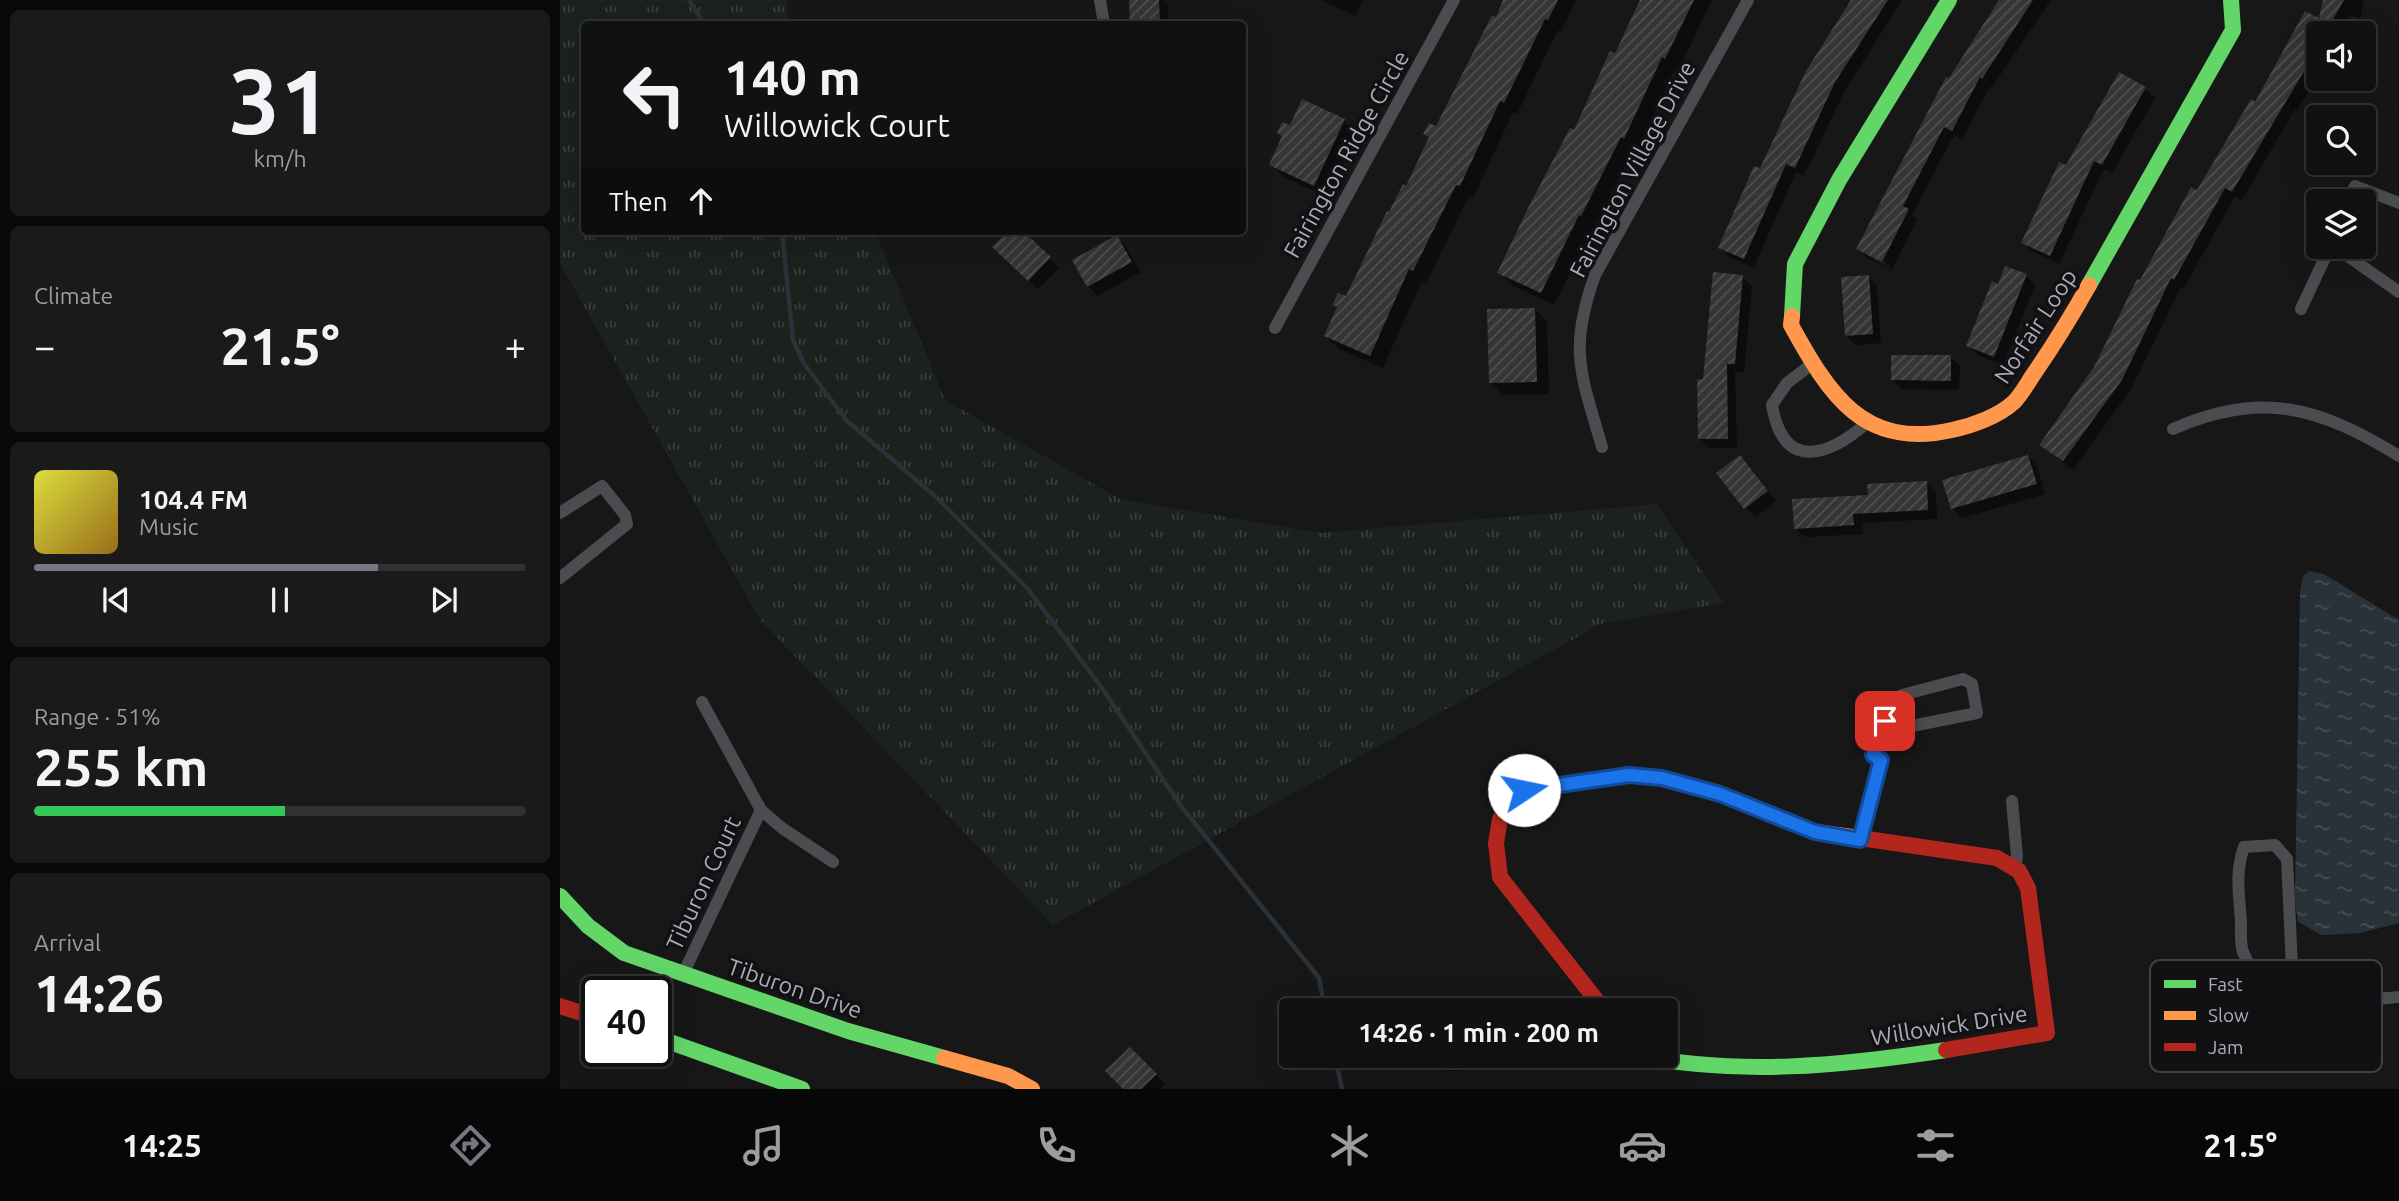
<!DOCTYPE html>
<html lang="en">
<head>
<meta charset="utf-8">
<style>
	body { margin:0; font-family:Ubuntu,sans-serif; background:#1a1a1a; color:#f1f3f6; height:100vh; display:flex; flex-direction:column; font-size:26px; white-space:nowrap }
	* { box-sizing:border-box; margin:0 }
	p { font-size:23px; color:#9c9d9f }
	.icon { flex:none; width:38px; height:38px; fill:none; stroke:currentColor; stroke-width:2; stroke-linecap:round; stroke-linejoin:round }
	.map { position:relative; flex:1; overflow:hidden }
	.sheet { display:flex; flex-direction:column; gap:10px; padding:10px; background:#090909; width:560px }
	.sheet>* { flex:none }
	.hud { position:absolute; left:21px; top:21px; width:665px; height:214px; border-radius:7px; box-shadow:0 7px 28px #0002,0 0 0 2px #303131; background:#111; color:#f1f3f6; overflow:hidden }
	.buttons { position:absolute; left:1746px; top:21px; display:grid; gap:14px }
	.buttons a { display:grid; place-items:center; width:70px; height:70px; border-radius:7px; background:#111; box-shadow:0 7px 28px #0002,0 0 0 2px #303131; font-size:35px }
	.speed { position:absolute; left:21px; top:976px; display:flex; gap:14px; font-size:35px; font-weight:700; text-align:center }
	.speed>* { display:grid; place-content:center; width:91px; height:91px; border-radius:50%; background:#111; box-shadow:0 7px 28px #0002,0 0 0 2px #303131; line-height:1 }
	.speed .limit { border:4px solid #111; border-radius:10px; background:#fff; color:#111 }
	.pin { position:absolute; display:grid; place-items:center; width:60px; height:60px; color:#fff; margin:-30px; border-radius:14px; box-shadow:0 4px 10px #0006 }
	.me { position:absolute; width:77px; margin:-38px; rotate:79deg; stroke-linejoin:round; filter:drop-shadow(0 0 5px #0008) }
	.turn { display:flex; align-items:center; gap:24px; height:147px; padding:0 28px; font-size:32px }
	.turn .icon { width:91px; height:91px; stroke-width:2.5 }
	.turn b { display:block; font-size:49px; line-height:60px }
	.then { display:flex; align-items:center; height:66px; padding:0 28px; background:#0003; gap:14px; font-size:26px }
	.big { font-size:52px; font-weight:700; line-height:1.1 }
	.sheet .widget { flex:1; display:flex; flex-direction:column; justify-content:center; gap:10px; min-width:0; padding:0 24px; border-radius:10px; background:#1a1a1a }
	.sheet .dial { align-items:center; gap:0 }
	.dial b { font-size:91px; line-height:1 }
	.song { display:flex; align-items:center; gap:21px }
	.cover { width:84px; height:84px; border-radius:10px; background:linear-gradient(135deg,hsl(60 70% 55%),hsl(40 70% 35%)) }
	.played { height:7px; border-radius:4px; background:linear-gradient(90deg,#757880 70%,#303131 70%) }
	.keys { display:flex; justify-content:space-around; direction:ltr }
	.heat { display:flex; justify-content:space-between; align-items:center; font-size:38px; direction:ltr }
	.charge { height:10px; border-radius:5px; background:linear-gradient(90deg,#34c759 51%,#303131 0) }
	.trip { position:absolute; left:719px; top:998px; width:399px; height:70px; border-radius:7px; background:#111; box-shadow:0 7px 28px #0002,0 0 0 2px #303131; font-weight:700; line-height:70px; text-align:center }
	.tab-bar { display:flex; height:112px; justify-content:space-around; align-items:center; background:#070707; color:#9c9d9f }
	.tab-bar .icon { width:49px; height:49px }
	.tab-bar .current { color:#757880 }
	.tab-bar b { font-size:32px; color:#f1f3f6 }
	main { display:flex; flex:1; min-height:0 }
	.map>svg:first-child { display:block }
	.grass { fill:url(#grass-tufts) }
	.water { fill:url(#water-ripples) }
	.shadow { fill:#0007; fill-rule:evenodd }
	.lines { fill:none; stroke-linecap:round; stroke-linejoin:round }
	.stream { stroke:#2a3239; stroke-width:4.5 }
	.building { fill:url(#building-hatch) }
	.street { stroke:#4b4c50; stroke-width:12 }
	.fast { stroke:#63d668; stroke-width:16 }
	.slow { stroke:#ff974d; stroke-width:16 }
	.jam { stroke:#b3261e; stroke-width:16 }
	.route-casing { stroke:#114b97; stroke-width:18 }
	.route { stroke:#1a73e8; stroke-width:12 }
	.labels { text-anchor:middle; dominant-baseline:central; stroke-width:7; stroke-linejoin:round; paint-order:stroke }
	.street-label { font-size:23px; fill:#a8adb8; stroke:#111113 }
	.key { fill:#111113; stroke:#3e4045; stroke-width:2 }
	.key-label { font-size:19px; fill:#a8adb8 }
</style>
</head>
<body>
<main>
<section class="sheet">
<div class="widget dial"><b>31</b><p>km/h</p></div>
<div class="widget"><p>Climate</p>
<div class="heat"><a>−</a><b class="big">21.5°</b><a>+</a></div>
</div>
<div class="widget">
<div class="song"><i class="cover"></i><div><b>104.4 FM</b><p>Music</p></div></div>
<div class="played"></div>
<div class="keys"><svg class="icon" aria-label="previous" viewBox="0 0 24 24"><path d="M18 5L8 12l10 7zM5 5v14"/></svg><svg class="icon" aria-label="pause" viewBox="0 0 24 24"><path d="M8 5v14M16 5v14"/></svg><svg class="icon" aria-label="next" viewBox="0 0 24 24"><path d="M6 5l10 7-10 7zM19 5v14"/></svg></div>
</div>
<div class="widget"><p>Range · 51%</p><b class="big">255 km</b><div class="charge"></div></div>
<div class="widget"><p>Arrival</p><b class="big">14:26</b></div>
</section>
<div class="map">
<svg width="1839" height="1089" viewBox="0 0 1839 1089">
	<defs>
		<pattern id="grass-tufts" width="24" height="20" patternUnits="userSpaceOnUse" patternTransform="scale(1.75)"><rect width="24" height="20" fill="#1b211c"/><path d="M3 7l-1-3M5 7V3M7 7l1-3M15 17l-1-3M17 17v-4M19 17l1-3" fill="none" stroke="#393f3b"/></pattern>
		<pattern id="water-ripples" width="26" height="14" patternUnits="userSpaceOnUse" patternTransform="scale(1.75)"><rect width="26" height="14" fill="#2a3239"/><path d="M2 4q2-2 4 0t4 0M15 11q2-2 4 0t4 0" fill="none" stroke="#464d54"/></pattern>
		<pattern id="building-hatch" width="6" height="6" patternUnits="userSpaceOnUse" patternTransform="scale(1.75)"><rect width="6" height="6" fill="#343537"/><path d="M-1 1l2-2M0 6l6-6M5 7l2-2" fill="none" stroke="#4f5052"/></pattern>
	</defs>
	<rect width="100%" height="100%" fill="#171717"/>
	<path class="grass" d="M0,0h226l3,24h-205v207h291l70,169 175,99 200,34 337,-29 67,99 -123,21 -548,301 -293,-305 -200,-357z"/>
	<path class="water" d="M1749,571l15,3 75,46v303l-39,10 -38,2 -24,-13 -3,-21 5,-309 3,-16z"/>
	<path class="shadow" d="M571,0h32l5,5 1,19h-39z
		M761,0h42l-8,16z
		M945,0h71l-15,32 -3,-2 -41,84 -4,-2 -40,86 -4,-2 -43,87 -4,-2 -39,87 -44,-19 -13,-13 81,-148 23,-50 -4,-4 11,-6z
		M1082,0h70l-34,71 -3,-2 -38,81 -3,-1 -80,156 -42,-20 -13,-13z
		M1293,0h49l-58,92 -40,84 -8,-4 -42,95 -25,-10 -9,-10z
		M1441,0h50l-59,87 -2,-1 -28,54 -8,-5 -42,80 5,5 -25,50 -25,-12 -9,-9 92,-169zM1307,253l23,12 -1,3 -22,-12z
		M1765,0h39l-4,18 -10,-3 -10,18h-21v39l-22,39 -2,-2 -53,91 -7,-4 -51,92 -3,-1 -50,102 -58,81 -32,-26 55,-76 44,-86 116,-178 64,-83z
		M1560,74l25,15 10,9 -43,75 -8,-4 -45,95 -26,-12 -10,-9z
		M784,121l13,12 -30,64 -43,-20 -13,-13 13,-26 -5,-5z
		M450,231h10l39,37 -21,21 -44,-42z
		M557,237l9,10 15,25 -44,24 -9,-10z
		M1308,276l9,10 4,57 -25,2 -10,-9z
		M1466,276l9,9 -32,80 -26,-10 -9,-10 31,-59z
		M1182,277l10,9 -8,87 -9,-1 2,76h-27l-10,-9z
		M975,309l12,13 2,72 -46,1 -12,-13z
		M1390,357l10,9 -1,24 -57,-1 -9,-9z
		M1468,457l9,9 8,28 -83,24 -10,-10z
		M1189,467l27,34 -21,16 -9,-9z
		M1366,483l10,9 1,27 -75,4 1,11 -58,3 -10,-9 74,-31z
		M570,1049l35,35 -5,5h-35z
		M881,1055h34v7h-13v9h-15l-6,-6z"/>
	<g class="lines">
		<path class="stream" d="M129,0l15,24
			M222,231l11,109 10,22 43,58 89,76 93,93 76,102 77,115 138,172 6,32
			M775,1055l7,34"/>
	</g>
	<path class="building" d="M569,0h30l1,24h-30z
		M943,0h55l-10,20 -3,-1 -41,84 -4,-2 -40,85 -4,-1 -43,86 -4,-2 -39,87 -46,-20 13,-29 -5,-2 6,-12 8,3 41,-85 2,1 14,-28 3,2 23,-49 -6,-3 6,-11 7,3 56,-111 4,2z
		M1080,0h54l-29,59 -3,-2 -38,82 -3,-2 -40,79 -2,-1 -38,78 -44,-20 32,-67 41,-78 4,2 36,-79 5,2z
		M1291,0h37l-53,82 -40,86 -9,-4 -42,95 -26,-11 36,-82 6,2 46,-97z
		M1439,0h34l-51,79 -2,-2 -28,54 -8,-4 -41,79 6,3 -27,53 -26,-13 90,-172 3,1z
		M1763,0h21l-19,33h-6v13l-87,146 -7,-4 -51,92 -3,-2 -49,102 -59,81 -24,-16 55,-78 43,-88 3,1 51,-93 6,3 54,-91 4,3 50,-91 14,7z
		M1559,72l27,15 -44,78 -8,-4 -44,95 -29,-13 38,-81 7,3z
		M742,99l43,20 -31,67 -45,-21 13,-29 -5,-3 5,-11 8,3z
		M448,231h15l28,26 -23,24 -36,-34z
		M557,235l15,27 -45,25 -15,-27z
		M1445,266l22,8 -33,83 -28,-11 26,-65 6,3z
		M1153,272l30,3 -8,89h-8l1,75h-30l-1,-59 6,-1z
		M1309,275l4,59 -28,2 -4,-59z
		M975,308l2,74 -48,1 -2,-74z
		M1331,355h60v26l-60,-1z
		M1180,455l28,36 -24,18 -28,-36z
		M1468,455l9,29 -86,25 -9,-29z
		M1367,481l1,29 -75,4 1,11 -60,4 -2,-30 76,-4 -1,-11z
		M570,1047l27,27 -16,15h-18l-18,-18z"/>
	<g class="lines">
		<path class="street" d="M540,0l4,24
			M1789,201l6,-15 44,17
			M1775,247l64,45
			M1741,309l29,-62
			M715,328l179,-328
			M1252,364l-25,19 -15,22c11,67 56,52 96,17
			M1613,429c89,-39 146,-22 226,27
			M1042,447c-21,-73 -34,-97 -7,-172l153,-275
			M0,513l42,-27 23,29 2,9 -67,54
			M1452,801l5,55 -2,13
			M201,810l21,18 51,34
			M1300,840l21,-80 -8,-5 18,-50 11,-10 61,-16 9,5 5,29 -65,13 -27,-5
			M123,974l78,-164 -59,-108
			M1727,999l5,-32 -5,-108 -12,-14 -31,2c-9,25 -5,47 -3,74 0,9 -1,23 2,31 28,69 99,49 156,45"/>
		<path class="fast" d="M1529,285l144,-255 -2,-30
			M1232,316l3,-52 44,-84 110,-180
			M0,896l28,30 36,27 224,78 96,27
			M96,1037l146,52
			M1074,1055c105,21 207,11 312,-5"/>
		<path class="slow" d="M1232,316l-1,9c38,69 72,125 161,105 20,-4 47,-14 62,-28 7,-7 13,-18 19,-27 20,-29 38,-58 56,-90
			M944,814l20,-24 105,-15 33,3 58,16 95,38 52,7
			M384,1058l64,18 24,13"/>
		<path class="jam" d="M944,814l-4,5 -4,24 4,34 104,133
			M1307,839l130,19 22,13 9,17 19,145 -101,17
			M0,1006l37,12"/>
	</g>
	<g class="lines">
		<g class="route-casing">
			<path id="route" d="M964,790l105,-15 33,3 58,16 95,38 45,8 21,-80 -8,-5 12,-34"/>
		</g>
		<use href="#route" class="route"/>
	</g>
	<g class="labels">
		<g class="street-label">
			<text transform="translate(786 154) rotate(-61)">Fairington Ridge Circle</text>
			<text transform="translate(1072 169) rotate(-62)">Fairington Village Drive</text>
			<text transform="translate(1475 326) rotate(-57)">Norfair Loop</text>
			<text transform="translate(143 883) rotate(-65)">Tiburon Court</text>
			<text transform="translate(235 988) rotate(19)">Tiburon Drive</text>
			<text transform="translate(1389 1025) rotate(-9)">Willowick Drive</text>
		</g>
	</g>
	<rect x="1590" y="960" width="232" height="112" rx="10" class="key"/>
	<rect x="1604" y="980" width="32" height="8" fill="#63d668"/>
	<rect x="1604" y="1011" width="32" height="9" fill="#ff974d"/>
	<rect x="1604" y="1043" width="32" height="8" fill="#b3261e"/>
	<g class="key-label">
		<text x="1648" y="991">Fast</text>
		<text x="1648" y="1022">Slow</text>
		<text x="1648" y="1054">Jam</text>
	</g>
</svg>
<div class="buttons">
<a><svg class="icon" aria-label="sound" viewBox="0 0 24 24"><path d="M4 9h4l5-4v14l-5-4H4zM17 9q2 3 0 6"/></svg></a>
<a><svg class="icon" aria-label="search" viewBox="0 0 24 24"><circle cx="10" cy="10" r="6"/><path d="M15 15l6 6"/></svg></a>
<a><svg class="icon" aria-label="layers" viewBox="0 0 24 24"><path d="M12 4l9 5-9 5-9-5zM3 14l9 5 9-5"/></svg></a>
</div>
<div class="speed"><div class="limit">40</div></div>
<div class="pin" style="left:1325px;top:721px;background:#d93025"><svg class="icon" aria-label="arrive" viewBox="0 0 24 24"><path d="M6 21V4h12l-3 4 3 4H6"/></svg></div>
<svg class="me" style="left:964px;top:790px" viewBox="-20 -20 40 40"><circle r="19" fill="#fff"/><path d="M0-13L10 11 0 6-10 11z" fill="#1a73e8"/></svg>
<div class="trip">14:26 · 1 min · 200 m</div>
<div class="hud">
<div class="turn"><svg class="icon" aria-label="left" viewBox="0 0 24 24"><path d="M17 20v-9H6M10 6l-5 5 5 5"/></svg><div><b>140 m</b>Willowick Court</div></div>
<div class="then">Then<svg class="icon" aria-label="ahead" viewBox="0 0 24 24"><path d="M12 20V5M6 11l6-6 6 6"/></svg></div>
</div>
</div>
</main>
<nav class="tab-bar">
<b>14:25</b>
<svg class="icon current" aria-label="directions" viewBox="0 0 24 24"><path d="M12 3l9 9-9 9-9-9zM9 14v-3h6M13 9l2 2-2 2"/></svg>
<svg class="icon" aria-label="music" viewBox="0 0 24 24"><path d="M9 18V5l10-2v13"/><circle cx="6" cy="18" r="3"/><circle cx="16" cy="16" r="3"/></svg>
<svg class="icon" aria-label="phone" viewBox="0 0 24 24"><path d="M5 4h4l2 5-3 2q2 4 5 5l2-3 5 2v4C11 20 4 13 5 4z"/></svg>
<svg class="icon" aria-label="climate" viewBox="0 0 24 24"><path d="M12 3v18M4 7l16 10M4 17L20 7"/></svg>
<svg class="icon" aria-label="car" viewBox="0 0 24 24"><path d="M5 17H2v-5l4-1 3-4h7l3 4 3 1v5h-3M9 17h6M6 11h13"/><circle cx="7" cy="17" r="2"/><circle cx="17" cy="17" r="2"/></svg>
<svg class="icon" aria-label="filters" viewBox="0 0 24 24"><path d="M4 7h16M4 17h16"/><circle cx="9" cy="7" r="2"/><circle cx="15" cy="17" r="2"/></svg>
<b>21.5°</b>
</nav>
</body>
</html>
